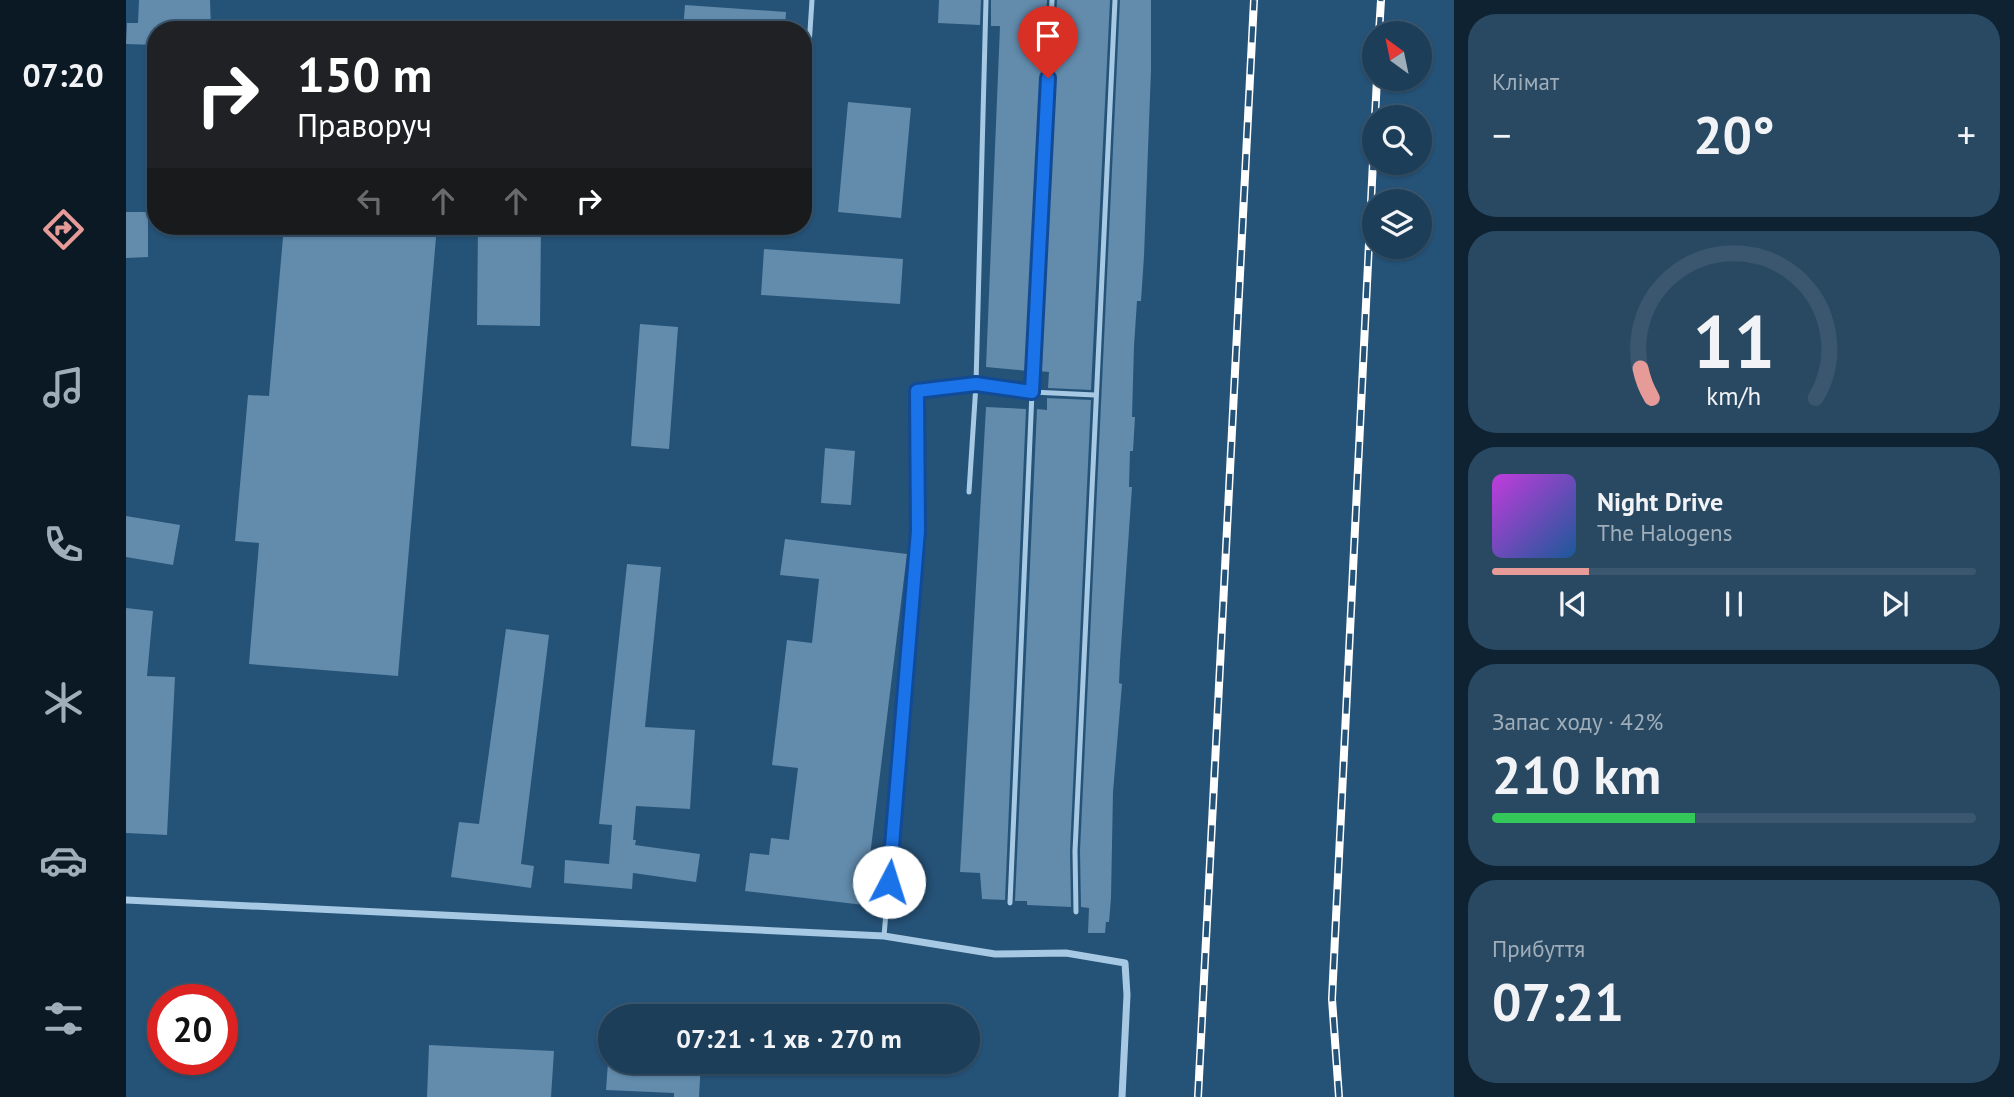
<!DOCTYPE html>
<html lang="uk">
<head>
<meta charset="utf-8">
<style>
	body { margin:0; font-family:"PT Sans",sans-serif; background:#294962; color:#f1f3f6; height:100vh; display:flex; flex-direction:column; font-size:26px; white-space:nowrap }
	* { box-sizing:border-box; margin:0 }
	p { font-size:23px; color:#a0aeba }
	.icon { flex:none; width:38px; height:38px; fill:none; stroke:currentColor; stroke-width:2; stroke-linecap:round; stroke-linejoin:round }
	.map { position:relative; flex:1; overflow:hidden }
	.sheet { display:flex; flex-direction:column; gap:14px; padding:14px; background:#0f2231; width:560px }
	.sheet>* { flex:none }
	.top-card { position:absolute; left:21px; top:21px; width:665px; height:214px; border-radius:28px; box-shadow:0 2px 5px #0004,0 0 0 2px #3a576f; background:#202124; color:#fff; overflow:hidden }
	.needle { width:46px; rotate:327deg }
	.buttons { position:absolute; left:1236px; top:21px; display:grid; gap:14px }
	.buttons a { display:grid; place-items:center; width:70px; height:70px; border-radius:50%; background:#1c3e59; box-shadow:0 2px 5px #0004,0 0 0 2px #3a576f; font-size:35px }
	.speed { position:absolute; left:21px; top:984px; display:flex; gap:14px; font-size:35px; font-weight:700; text-align:center }
	.speed>* { display:grid; place-content:center; width:91px; height:91px; border-radius:50%; background:#1c3e59; box-shadow:0 2px 5px #0004,0 0 0 2px #3a576f; line-height:1 }
	.speed .limit { border:10px solid #d22; background:#fff; color:#111 }
	.pin { position:absolute; display:grid; place-items:center; width:60px; height:60px; color:#fff; margin:-72px -30px; border-radius:50% 50% 50% 0; rotate:-45deg; box-shadow:0 0 7px #0007 }
	.pin .icon { rotate:45deg }
	.me { position:absolute; width:77px; margin:-38px; rotate:5deg; stroke-linejoin:round; filter:drop-shadow(0 0 5px #0008) }
	.turn { display:flex; align-items:center; gap:24px; height:147px; padding:0 35px; font-size:32px }
	.turn .icon { width:91px; height:91px; stroke-width:2.5 }
	.turn b { display:block; font-size:49px; line-height:60px }
	.lanes { display:flex; align-items:center; height:66px; padding:0 35px; background:#0003; justify-content:center; gap:35px; direction:ltr }
	.lanes .off { opacity:.35 }
	.big { font-size:52px; font-weight:800; line-height:1.1 }
	.sheet .tile { flex:1; display:flex; flex-direction:column; justify-content:center; gap:10px; min-width:0; padding:0 24px; border-radius:28px; background:#294962 }
	.sheet .dial { align-items:center; gap:0 }
	.dial svg { height:182px; overflow:visible; fill:none; stroke:#3a576f; stroke-width:7; stroke-linecap:round; text-anchor:middle }
	.dial text { fill:#f1f3f6; stroke:none }
	.song { display:flex; align-items:center; gap:21px }
	.cover { width:84px; height:84px; border-radius:10px; background:linear-gradient(135deg,hsl(290 70% 55%),hsl(210 70% 35%)) }
	.played { height:7px; border-radius:4px; background:linear-gradient(90deg,#e69b98 20%,#3a576f 20%) }
	.keys { display:flex; justify-content:space-around; direction:ltr }
	.heat { display:flex; justify-content:space-between; align-items:center; font-size:38px; direction:ltr }
	.charge { height:10px; border-radius:5px; background:linear-gradient(90deg,#34c759 42%,#3a576f 0) }
	.trip { position:absolute; left:472px; top:1004px; width:382px; height:70px; border-radius:35px; background:#1c3e59; box-shadow:0 2px 5px #0004,0 0 0 2px #3a576f; font-weight:800; line-height:70px; text-align:center }
	main { display:flex; flex:1; min-height:0 }
	.menu { display:flex; flex-direction:column; width:126px; justify-content:space-around; align-items:center; background:#0b1924; color:#a0aeba }
	.menu .icon { width:49px; height:49px }
	.menu .current { color:#e69b98 }
	.menu b { font-size:32px; color:#f1f3f6 }
	.map>svg:first-child { display:block }
	.building { fill:#628bac }
	.lines { fill:none; stroke-linecap:round; stroke-linejoin:round }
	.lane { stroke:#a7c9e3; stroke-width:5 }
	.street { stroke:#a7c9e3; stroke-width:7 }
	.rail-casing { stroke:#fff; stroke-width:8 }
	.rail { stroke:#255277; stroke-width:5; stroke-dasharray:16; stroke-linecap:butt }
	.route-casing { stroke:#114b97; stroke-width:18 }
	.route { stroke:#1a73e8; stroke-width:12 }
</style>
</head>
<body>
<main>
<nav class="menu">
<b>07:20</b>
<svg class="icon current" aria-label="directions" viewBox="0 0 24 24"><path d="M12 3l9 9-9 9-9-9zM9 14v-3h6M13 9l2 2-2 2"/></svg>
<svg class="icon" aria-label="music" viewBox="0 0 24 24"><path d="M9 18V5l10-2v13"/><circle cx="6" cy="18" r="3"/><circle cx="16" cy="16" r="3"/></svg>
<svg class="icon" aria-label="phone" viewBox="0 0 24 24"><path d="M5 4h4l2 5-3 2q2 4 5 5l2-3 5 2v4C11 20 4 13 5 4z"/></svg>
<svg class="icon" aria-label="climate" viewBox="0 0 24 24"><path d="M12 3v18M4 7l16 10M4 17L20 7"/></svg>
<svg class="icon" aria-label="car" viewBox="0 0 24 24"><path d="M5 17H2v-5l4-1 3-4h7l3 4 3 1v5h-3M9 17h6M6 11h13"/><circle cx="7" cy="17" r="2"/><circle cx="17" cy="17" r="2"/></svg>
<svg class="icon" aria-label="filters" viewBox="0 0 24 24"><path d="M4 7h16M4 17h16"/><circle cx="9" cy="7" r="2"/><circle cx="15" cy="17" r="2"/></svg>
</nav>
<div class="map">
<svg width="1328" height="1097" viewBox="0 0 1328 1097">
	<rect width="100%" height="100%" fill="#255277"/>
	<path class="building" d="M13,0h71l1,30h-55v15l-30,-1 1,-21h11z
		M813,0h42l-1,25 -42,-2z
		M865,0h56l-19,371 -42,-4 14,-341h-9z
		M931,0h53l-19,390 -43,-2 1,-16 -11,-1z
		M994,0h31v70l-7,186 -3,45h-4l-3,45 -2,71h3l-2,34h-3l-1,36h3l-12,174 -1,22 3,1 -9,108 -2,106 -2,24h-3l-1,11h-17l1,-25 -8,-1 -1,-56z
		M559,5l101,7 -1,18h-102z
		M722,102l63,6 -10,110 -63,-6z
		M0,212h22v45l-22,1z
		M158,226h153l-39,450 -149,-12 10,-121 -24,-2 13,-146 21,1z
		M352,226h63l-1,100 -63,-1z
		M638,249l139,10 -3,45 -139,-9z
		M514,324l38,3 -9,122 -38,-3z
		M921,398l44,2 -21,451 1,56 -44,-2v-4h-12l22,-492 10,1z
		M860,407l40,2 -21,491 -23,-1 -2,-26 -20,-1z
		M699,448l30,3 -4,54 -30,-2z
		M0,516l54,9 -7,40 -47,-8z
		M659,539l122,15 -43,351 -119,-14 5,-38 19,2 2,-17 18,2 9,-72 -26,-3 15,-125 25,3 7,-64 -39,-4z
		M501,564l34,3 -16,160 50,3 -5,79 -54,-3 -3,34h3l-1,5 65,9 -4,28 -63,-9 -1,16 -68,-6 1,-23 44,4 3,-39 -13,-1z
		M0,608l27,3 -6,65 28,1 -8,158 -41,-2z
		M380,629l43,6 -28,229 13,2 -3,22 -80,-11 8,-55 20,2z
		M303,1045l125,6 -3,46h-124z
		M482,1062h93l-2,35h-25v-4l-68,-3z"/>
	<g class="lines">
		<path class="lane" d="M677,138l9,-138
			M843,492l7,-108 10,-384
			M884,903l22,-511 20,-392
			M950,912l-1,-61 40,-851
			M758,936l34,-405 -1,-140 59,-7 56,8 63,3"/>
		<path class="street" d="M0,900l758,36 111,18 71,-1 59,10 2,32 -5,102"/>
		<g class="rail-casing">
			<path id="rail" d="M1253,33l2,-33
				M1249,117l2,-38
				M1072,1097l56,-1097
				M1213,1097l-7,-98 42,-858"/>
		</g>
		<use href="#rail" class="rail"/>
	</g>
	<g class="lines">
		<g class="route-casing">
			<path id="route" d="M763,882l29,-351 -1,-140 59,-7 56,8 16,-314"/>
		</g>
		<use href="#route" class="route"/>
	</g>
</svg>
<div class="buttons">
<a><svg class="needle" viewBox="-14 -14 28 28"><path d="M0-13l5 13h-10z" fill="#e53935"/><path d="M0 13l5-13h-10z" fill="#a0aeba"/></svg></a>
<a><svg class="icon" aria-label="search" viewBox="0 0 24 24"><circle cx="10" cy="10" r="6"/><path d="M15 15l6 6"/></svg></a>
<a><svg class="icon" aria-label="layers" viewBox="0 0 24 24"><path d="M12 4l9 5-9 5-9-5zM3 14l9 5 9-5"/></svg></a>
</div>
<div class="speed"><div class="limit">20</div></div>
<div class="pin" style="left:922px;top:78px;background:#d93025"><svg class="icon" aria-label="arrive" viewBox="0 0 24 24"><path d="M6 21V4h12l-3 4 3 4H6"/></svg></div>
<svg class="me" style="left:763px;top:882px" viewBox="-20 -20 40 40"><circle r="19" fill="#fff"/><path d="M0-13L10 11 0 6-10 11z" fill="#1a73e8"/></svg>
<div class="trip">07:21 · 1 хв · 270 m</div>
<div class="top-card">
<div class="turn"><svg class="icon" aria-label="right" viewBox="0 0 24 24"><path d="M7 20v-9h11M14 6l5 5-5 5"/></svg><div><b>150 m</b>Праворуч</div></div>
<div class="lanes"><svg class="icon off" aria-label="left" viewBox="0 0 24 24"><path d="M17 20v-9H6M10 6l-5 5 5 5"/></svg><svg class="icon off" aria-label="ahead" viewBox="0 0 24 24"><path d="M12 20V5M6 11l6-6 6 6"/></svg><svg class="icon off" aria-label="ahead" viewBox="0 0 24 24"><path d="M12 20V5M6 11l6-6 6 6"/></svg><svg class="icon" aria-label="right" viewBox="0 0 24 24"><path d="M7 20v-9h11M14 6l5 5-5 5"/></svg></div>
</div>
</div>
<section class="sheet">
<div class="tile"><p>Клімат</p>
<div class="heat"><a>−</a><b class="big">20°</b><a>+</a></div>
</div>
<div class="tile dial"><svg viewBox="0 0 100 80">
<path d="M14 69A42 42 0 1 1 86 69"/>
<path d="M14 69A42 42 0 0 1 9 56" stroke="#e69b98"/>
<text x="50" y="56" font-size="32" font-weight="700">11</text>
<text x="50" y="72" font-size="11">km/h</text>
</svg></div>
<div class="tile">
<div class="song"><i class="cover"></i><div><b>Night Drive</b><p>The Halogens</p></div></div>
<div class="played"></div>
<div class="keys"><svg class="icon" aria-label="previous" viewBox="0 0 24 24"><path d="M18 5L8 12l10 7zM5 5v14"/></svg><svg class="icon" aria-label="pause" viewBox="0 0 24 24"><path d="M8 5v14M16 5v14"/></svg><svg class="icon" aria-label="next" viewBox="0 0 24 24"><path d="M6 5l10 7-10 7zM19 5v14"/></svg></div>
</div>
<div class="tile"><p>Запас ходу · 42%</p><b class="big">210 km</b><div class="charge"></div></div>
<div class="tile"><p>Прибуття</p><b class="big">07:21</b></div>
</section>
</main>
</body>
</html>
